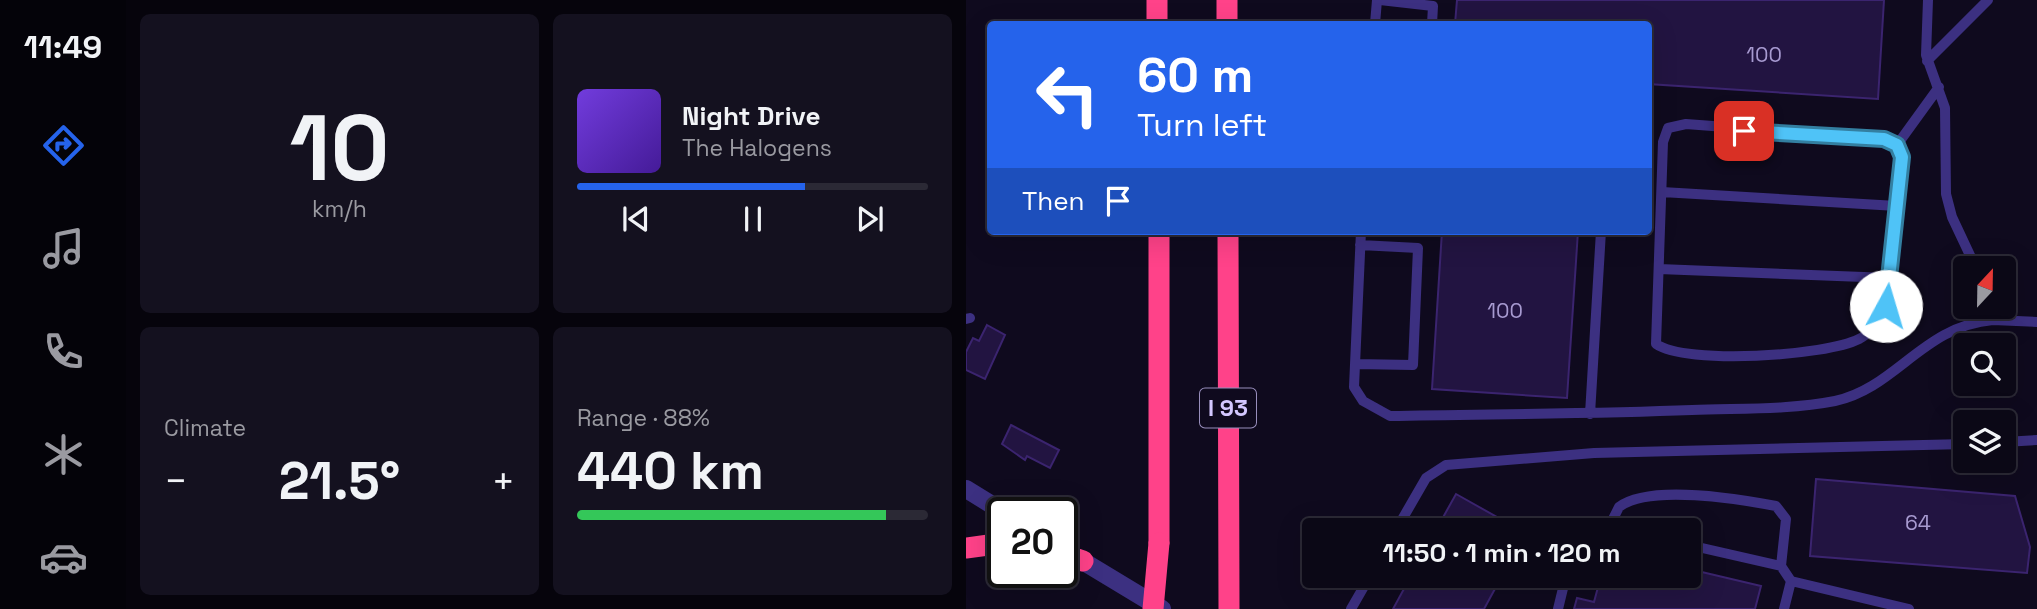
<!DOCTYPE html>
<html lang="en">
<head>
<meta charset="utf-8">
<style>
	body { margin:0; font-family:"Space Grotesk",sans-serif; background:#14111f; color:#f1f3f6; height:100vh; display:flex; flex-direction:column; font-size:26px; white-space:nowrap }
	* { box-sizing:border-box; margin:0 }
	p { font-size:23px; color:#9a9aa1 }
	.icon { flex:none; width:38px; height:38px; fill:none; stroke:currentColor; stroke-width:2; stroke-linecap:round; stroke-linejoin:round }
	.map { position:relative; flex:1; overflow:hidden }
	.sheet { display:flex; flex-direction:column; gap:14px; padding:14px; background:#06040c; width:840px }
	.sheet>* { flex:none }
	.hud { position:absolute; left:21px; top:21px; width:665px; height:214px; border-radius:7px; box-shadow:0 7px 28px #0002,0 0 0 2px #2b2935; background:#2563eb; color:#fff; overflow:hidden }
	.needle { width:46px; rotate:22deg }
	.fabs { position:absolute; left:987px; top:256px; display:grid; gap:14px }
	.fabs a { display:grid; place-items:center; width:63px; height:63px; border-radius:7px; background:#0b0816; box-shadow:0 7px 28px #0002,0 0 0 2px #2b2935; font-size:35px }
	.speed { position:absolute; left:21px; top:497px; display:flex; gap:14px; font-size:35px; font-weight:700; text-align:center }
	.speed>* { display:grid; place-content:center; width:91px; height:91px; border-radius:50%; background:#0b0816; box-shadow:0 7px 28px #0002,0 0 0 2px #2b2935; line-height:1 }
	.speed .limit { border:4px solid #111; border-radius:10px; background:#fff; color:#111 }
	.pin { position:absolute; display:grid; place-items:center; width:60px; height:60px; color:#fff; margin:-30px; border-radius:14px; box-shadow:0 4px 10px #0006 }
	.me { position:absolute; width:77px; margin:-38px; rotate:6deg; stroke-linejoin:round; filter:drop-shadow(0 0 5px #0008) }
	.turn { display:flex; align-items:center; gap:24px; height:147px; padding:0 35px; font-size:32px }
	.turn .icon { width:91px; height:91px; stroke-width:2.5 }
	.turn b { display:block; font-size:49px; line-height:60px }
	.then { display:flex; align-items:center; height:66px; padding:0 35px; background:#0003; gap:14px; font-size:26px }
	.big { font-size:52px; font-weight:800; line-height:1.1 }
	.sheet .card { flex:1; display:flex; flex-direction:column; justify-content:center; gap:10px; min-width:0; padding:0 24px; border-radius:10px; background:#14111f }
	.sheet .dial { align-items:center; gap:0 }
	.dial b { font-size:91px; line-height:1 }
	.song { display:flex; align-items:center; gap:21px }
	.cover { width:84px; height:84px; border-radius:10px; background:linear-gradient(135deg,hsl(260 70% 55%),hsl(260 70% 35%)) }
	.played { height:7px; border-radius:4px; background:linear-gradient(90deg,#2563eb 65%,#2b2935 65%) }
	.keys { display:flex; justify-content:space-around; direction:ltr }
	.heat { display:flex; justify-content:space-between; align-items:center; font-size:38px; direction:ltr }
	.charge { height:10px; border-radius:5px; background:linear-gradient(90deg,#34c759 88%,#2b2935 0) }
	.sheet .tiles { flex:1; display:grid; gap:14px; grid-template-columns:repeat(2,1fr) }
	.trip { position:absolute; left:336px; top:518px; width:399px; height:70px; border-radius:7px; background:#0b0816; box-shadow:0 7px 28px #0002,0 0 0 2px #2b2935; font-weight:800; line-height:70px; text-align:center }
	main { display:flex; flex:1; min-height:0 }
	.tabs { display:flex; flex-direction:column; width:126px; justify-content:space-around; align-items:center; background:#040309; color:#9a9aa1 }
	.tabs .icon { width:49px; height:49px }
	.tabs .active { color:#2563eb }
	.tabs b { font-size:32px; color:#f1f3f6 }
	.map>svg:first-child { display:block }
	.building { fill:#221441; stroke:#3b246f; stroke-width:2 }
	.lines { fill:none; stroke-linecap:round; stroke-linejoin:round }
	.service { stroke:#3c3081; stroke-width:10 }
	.tertiary { stroke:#3c3081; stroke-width:18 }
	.motorway { stroke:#ff4289; stroke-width:21 }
	.motorway-bridge { stroke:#ff4289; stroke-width:21 }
	.route-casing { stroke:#337fa1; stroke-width:18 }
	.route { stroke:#4fc3f7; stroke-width:12 }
	.labels { text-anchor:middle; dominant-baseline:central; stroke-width:7; stroke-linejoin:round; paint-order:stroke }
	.number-label { font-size:21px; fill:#a79ad0 }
	.shield { fill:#0f0a1e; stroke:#988ebc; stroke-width:2 }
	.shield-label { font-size:23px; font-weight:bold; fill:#d3c7ff }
</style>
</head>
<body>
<main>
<nav class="tabs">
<b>11:49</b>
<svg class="icon active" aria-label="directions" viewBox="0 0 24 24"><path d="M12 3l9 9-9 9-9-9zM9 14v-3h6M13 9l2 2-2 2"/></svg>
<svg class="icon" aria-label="music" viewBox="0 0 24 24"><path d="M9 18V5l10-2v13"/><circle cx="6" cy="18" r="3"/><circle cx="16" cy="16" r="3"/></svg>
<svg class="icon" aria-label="phone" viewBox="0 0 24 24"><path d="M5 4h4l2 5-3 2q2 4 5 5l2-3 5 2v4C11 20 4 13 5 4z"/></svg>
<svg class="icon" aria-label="climate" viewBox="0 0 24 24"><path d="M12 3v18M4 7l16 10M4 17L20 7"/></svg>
<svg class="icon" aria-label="car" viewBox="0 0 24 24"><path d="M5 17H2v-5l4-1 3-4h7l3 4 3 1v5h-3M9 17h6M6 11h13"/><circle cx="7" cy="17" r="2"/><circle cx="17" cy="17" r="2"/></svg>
</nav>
<section class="sheet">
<div class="tiles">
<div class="card dial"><b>10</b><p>km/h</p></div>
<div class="card">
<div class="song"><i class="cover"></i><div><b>Night Drive</b><p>The Halogens</p></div></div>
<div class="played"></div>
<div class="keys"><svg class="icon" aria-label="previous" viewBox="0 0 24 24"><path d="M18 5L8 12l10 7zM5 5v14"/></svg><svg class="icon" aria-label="pause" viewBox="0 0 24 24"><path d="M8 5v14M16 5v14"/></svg><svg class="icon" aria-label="next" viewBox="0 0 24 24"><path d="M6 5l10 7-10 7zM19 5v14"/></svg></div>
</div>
<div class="card"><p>Climate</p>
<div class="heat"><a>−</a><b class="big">21.5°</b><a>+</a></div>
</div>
<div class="card"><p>Range · 88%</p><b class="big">440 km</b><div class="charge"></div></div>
</div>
</section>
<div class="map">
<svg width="1071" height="609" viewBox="0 0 1071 609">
	<rect width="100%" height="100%" fill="#0f0a1e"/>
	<path class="building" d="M491,0h427l-6,99 -230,-15v-60h-193z
		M476,231h136l-11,167 -135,-9z
		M21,325l18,10 -20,44 -19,-9v-18l7,-14 6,3z
		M45,425l48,25 -9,18 -23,-12 -2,4 -23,-16z
		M850,479l199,17 15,51 -3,26 -217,-17z
		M490,494l64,36h-84z
		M723,569l72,17 -6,23h-181l3,-11 17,4 7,-26h88z
		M445,576h91l-18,33h-91z"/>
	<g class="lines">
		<path class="service" d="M414,0l53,6 -1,18
			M962,0l-2,55 19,53 1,86 6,23 24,51
			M409,24l2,-24
			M961,61l61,-61
			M720,124l198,15 13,6 5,12 -15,149c-6,13 -14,26 -28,33 -33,17 -173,26 -203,5l7,-202 5,-14z
			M931,145l42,-58
			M696,192l235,14
			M395,231l-7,156 9,14 27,15c101,-2 202,-2 302,-6 47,-2 97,0 143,-9 61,-13 88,-75 158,-81
			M693,269l231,9
			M1024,306l3,14 44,2
			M0,319l4,-1
			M389,364l58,1 5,-117 -58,-3
			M624,414l11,-183
			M1038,442l33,-2
			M643,527l10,-20c30,-23 120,-8 157,-1l10,13 -5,47 10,15 118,28
			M430,530l30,-52 20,-13 148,-12 371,-9
			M621,530l16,-4 20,4
			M723,545l92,21
			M385,609l19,-33
			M592,609l8,-33
			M818,609l7,-28"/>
		<path class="tertiary" d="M0,489l39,24
			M105,554l91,55"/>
		<path class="motorway" d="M191,0v24
			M261,0v24
			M193,231v312
			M262,231l1,378
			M0,548l37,-5
			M96,554l21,7"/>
		<path class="motorway-bridge" d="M187,609l6,-66"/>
	</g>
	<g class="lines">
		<g class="route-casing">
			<path id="route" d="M778,131l140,8 13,6 5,12 -16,149"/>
		</g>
		<use href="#route" class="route"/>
	</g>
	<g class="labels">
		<g class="number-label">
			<text x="798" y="54">100</text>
			<text x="539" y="310">100</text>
			<text x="952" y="522">64</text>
		</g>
		<rect class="shield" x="234" y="388.5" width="56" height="39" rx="5"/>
		<g class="shield-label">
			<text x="262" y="408">I 93</text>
		</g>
	</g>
</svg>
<div class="fabs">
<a><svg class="needle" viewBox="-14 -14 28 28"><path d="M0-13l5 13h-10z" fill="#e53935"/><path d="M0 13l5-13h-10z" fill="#9a9aa1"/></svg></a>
<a><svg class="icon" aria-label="search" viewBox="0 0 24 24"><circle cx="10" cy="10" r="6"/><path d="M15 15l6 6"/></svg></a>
<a><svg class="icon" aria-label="layers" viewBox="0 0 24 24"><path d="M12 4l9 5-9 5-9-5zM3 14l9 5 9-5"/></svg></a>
</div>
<div class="speed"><div class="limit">20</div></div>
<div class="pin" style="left:778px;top:131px;background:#d93025"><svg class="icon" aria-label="arrive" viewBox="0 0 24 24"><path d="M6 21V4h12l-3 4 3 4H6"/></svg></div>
<svg class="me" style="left:920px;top:306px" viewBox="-20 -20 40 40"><circle r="19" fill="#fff"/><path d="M0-13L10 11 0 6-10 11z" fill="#4fc3f7"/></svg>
<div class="trip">11:50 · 1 min · 120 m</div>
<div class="hud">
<div class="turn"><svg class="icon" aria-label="left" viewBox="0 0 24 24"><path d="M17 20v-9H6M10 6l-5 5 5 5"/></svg><div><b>60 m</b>Turn left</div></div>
<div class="then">Then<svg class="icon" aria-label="arrive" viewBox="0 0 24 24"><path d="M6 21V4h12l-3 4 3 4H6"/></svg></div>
</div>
</div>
</main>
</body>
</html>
